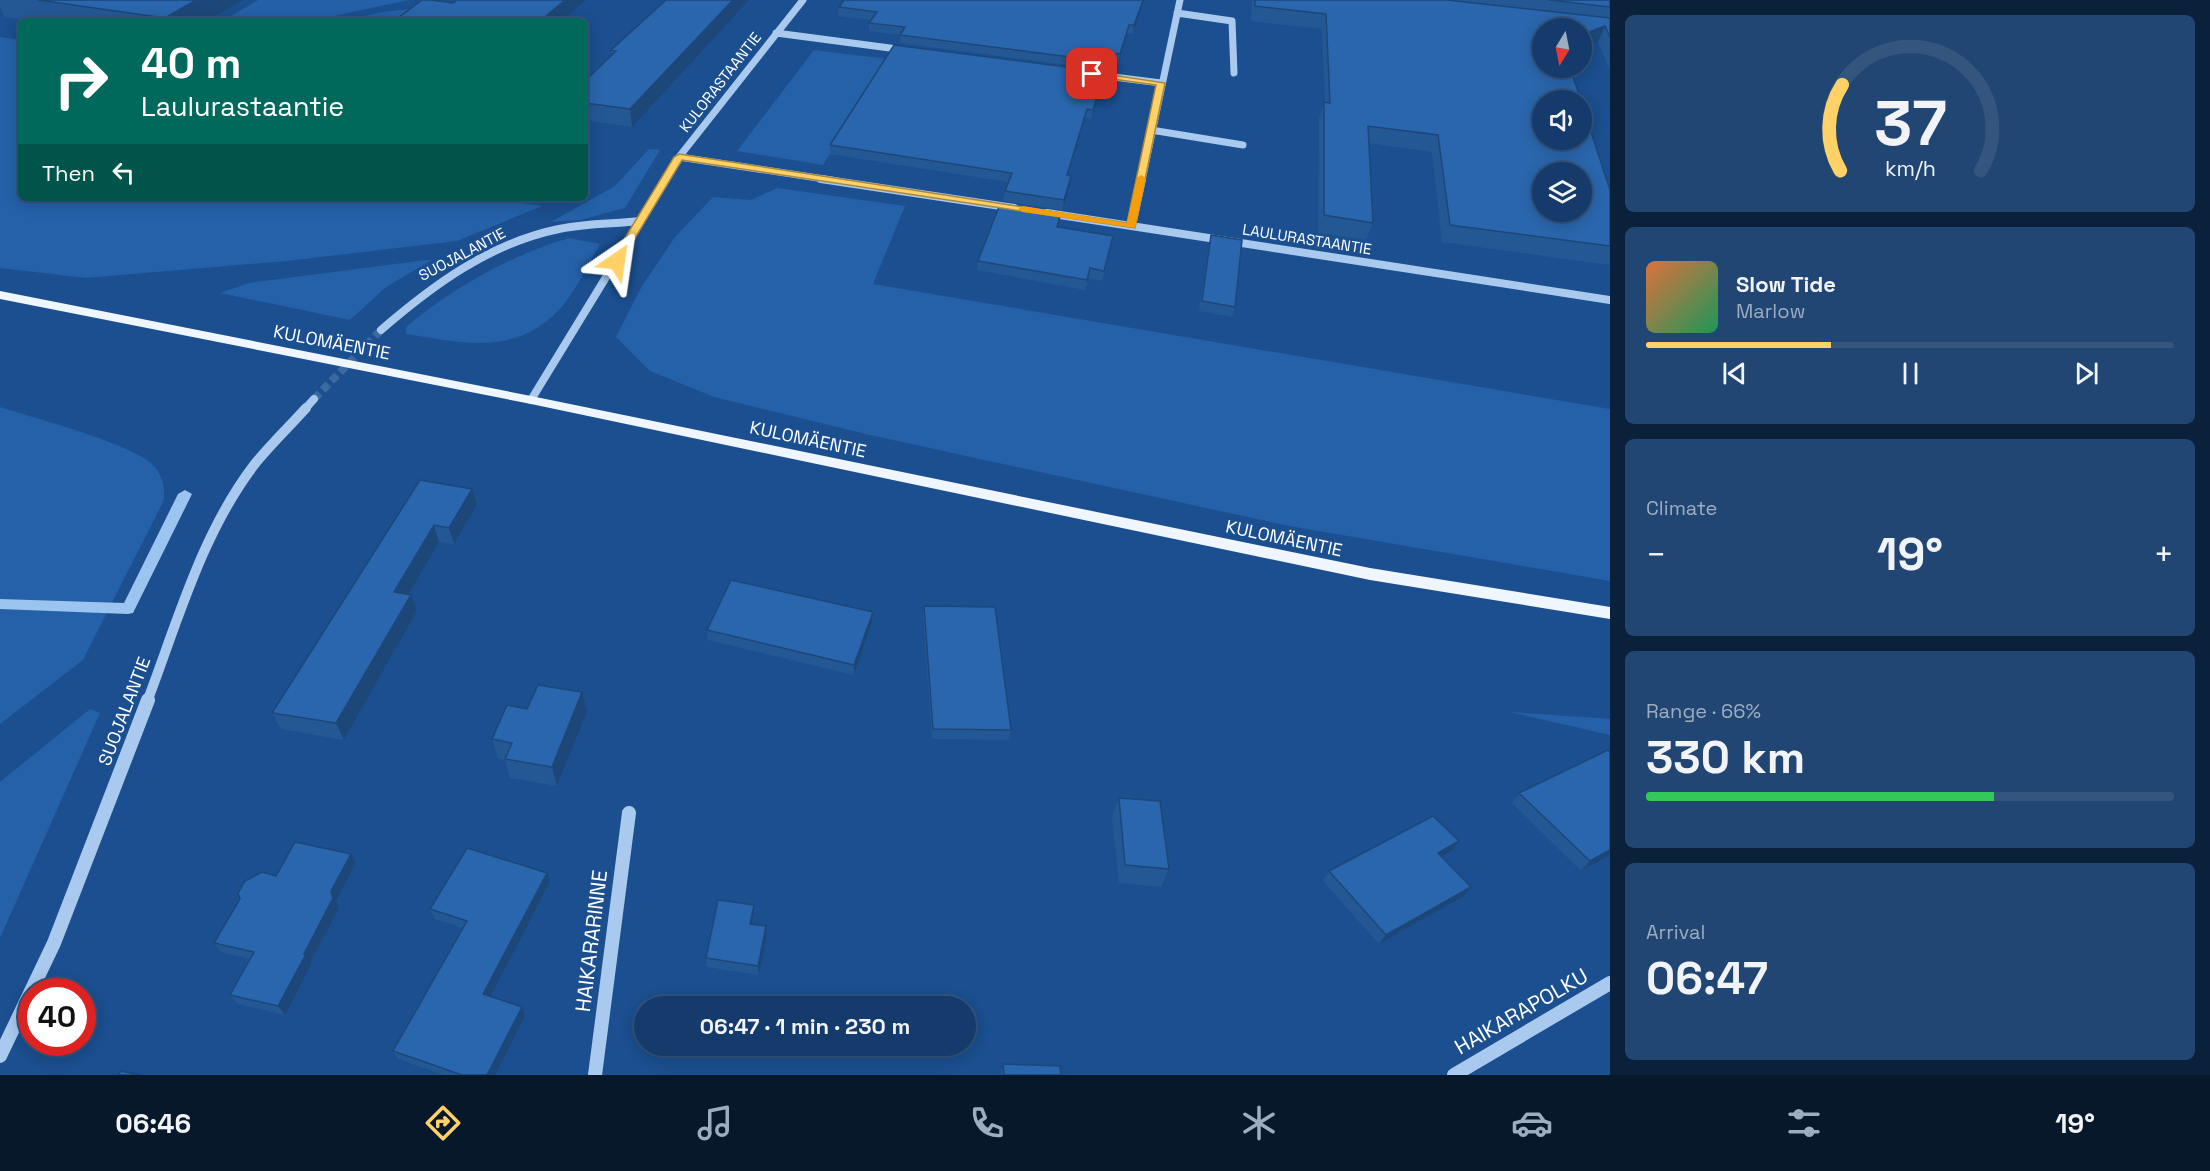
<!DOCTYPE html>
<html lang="en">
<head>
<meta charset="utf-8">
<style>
	body { margin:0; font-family:"Space Grotesk",sans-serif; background:#214673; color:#f1f3f6; height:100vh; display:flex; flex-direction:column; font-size:22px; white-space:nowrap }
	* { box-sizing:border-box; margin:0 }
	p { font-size:20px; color:#9dadc1 }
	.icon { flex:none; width:33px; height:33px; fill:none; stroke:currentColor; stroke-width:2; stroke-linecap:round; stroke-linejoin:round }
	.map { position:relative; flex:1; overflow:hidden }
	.drawer { display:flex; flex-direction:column; gap:15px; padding:15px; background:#0b203b; width:600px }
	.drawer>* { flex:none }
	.hud { position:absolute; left:18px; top:18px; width:570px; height:183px; border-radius:9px; box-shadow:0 3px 15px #0003,0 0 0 2px #33557e; background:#00695c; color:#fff; overflow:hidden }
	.needle { width:39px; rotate:190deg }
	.controls { position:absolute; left:1532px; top:18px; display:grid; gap:12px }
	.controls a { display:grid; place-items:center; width:60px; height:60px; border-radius:50%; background:#143b6b; box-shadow:0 3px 15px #0003,0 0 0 2px #33557e; font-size:30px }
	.speed { position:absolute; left:18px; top:978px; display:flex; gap:12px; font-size:30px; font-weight:700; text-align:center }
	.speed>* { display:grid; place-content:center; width:78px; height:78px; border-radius:50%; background:#143b6b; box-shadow:0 3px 15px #0003,0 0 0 2px #33557e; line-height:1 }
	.speed .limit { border:9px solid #d22; background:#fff; color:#111 }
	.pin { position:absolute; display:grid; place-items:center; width:51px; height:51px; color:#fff; margin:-26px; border-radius:12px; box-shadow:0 3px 9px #0006 }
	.me { position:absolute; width:66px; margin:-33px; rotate:32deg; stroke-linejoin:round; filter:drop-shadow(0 0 4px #0008) }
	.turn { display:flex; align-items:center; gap:21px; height:126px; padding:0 24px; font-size:27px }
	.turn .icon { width:78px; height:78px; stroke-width:2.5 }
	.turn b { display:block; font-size:42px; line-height:51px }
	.then { display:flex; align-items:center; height:57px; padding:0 24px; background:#0003; gap:12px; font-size:22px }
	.big { font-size:45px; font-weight:700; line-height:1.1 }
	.drawer .widget { flex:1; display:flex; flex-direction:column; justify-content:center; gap:9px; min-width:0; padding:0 21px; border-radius:9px; background:#214673 }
	.drawer .dial { align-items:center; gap:0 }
	.dial svg { height:156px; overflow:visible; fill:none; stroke:#33557e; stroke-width:7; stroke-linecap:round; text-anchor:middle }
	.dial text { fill:#f1f3f6; stroke:none }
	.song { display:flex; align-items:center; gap:18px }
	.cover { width:72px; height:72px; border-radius:9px; background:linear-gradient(135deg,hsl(20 70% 55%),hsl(150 70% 35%)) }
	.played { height:6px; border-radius:3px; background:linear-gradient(90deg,#ffd166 35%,#33557e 35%) }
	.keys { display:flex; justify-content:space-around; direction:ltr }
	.heat { display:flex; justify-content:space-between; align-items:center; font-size:33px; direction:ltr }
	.charge { height:9px; border-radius:4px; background:linear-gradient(90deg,#34c759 66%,#33557e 0) }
	.trip { position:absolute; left:634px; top:996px; width:342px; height:60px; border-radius:30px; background:#143b6b; box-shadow:0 3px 15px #0003,0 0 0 2px #33557e; font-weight:700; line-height:60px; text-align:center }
	.tab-bar { display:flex; height:96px; justify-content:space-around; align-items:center; background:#08182b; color:#9dadc1 }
	.tab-bar .icon { width:42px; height:42px }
	.tab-bar .on { color:#ffd166 }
	.tab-bar b { font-size:27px; color:#f1f3f6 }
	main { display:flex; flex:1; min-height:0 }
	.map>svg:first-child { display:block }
	.green { fill:#2461a8 }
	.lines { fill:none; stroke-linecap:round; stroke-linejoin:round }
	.stream { fill:#9cc4f0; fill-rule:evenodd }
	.minor-tunnel { stroke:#3d69a0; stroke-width:8; stroke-dasharray:8 4.5; stroke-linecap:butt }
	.minor-far3 { stroke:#a9c9ee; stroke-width:7 }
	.minor-far2 { stroke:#a9c9ee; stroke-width:8 }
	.minor-far1 { stroke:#a9c9ee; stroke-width:10 }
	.minor { stroke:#a9c9ee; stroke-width:14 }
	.major { fill:#f0f6ff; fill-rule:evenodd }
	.wall { fill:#245895 }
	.shaded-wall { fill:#1d4779 }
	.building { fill:#2a66ad; stroke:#1d4779; stroke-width:1.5; fill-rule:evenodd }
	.route { fill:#ffd166; stroke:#a68842; stroke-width:1.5 }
	.slow { fill:#f59e0b }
	.labels { text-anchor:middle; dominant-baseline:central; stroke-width:6; stroke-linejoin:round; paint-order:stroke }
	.far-street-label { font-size:15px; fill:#fff; stroke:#1b4f8f }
	.street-label { font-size:18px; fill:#fff; stroke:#1b4f8f }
	.near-street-label { font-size:21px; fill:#fff; stroke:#1b4f8f }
</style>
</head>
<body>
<main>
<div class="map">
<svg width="1610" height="1075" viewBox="0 0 1610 1075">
	<rect width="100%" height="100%" fill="#1b4f8f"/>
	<path class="green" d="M258,0h151l-99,21h-87z
		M411,9l-6,12h-60l37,-9z
		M0,37l21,3v158h469l52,8 -85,35 -170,20 -201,17 -86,-10z
		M814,50l74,9 -65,106 -86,-14z
		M649,149l11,1 -35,58 -45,12 -29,2 64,-36z
		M777,188l128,18 -32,78 737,125v172l-321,-55 -419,-91 -156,-38 -64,-26 -34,-34 26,-51 33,-49 38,-40 38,3z
		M569,238l31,6c-12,20 -26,51 -42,67 -44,45 -96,32 -152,23v-7c46,-39 105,-72 163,-89z
		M426,260h6l-46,27 -36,33 -130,-27 29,-10z
		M0,407c31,10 137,38 154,59 9,11 11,21 10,34l-81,160 -83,64z
		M90,709l10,4 -100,225v-156z
		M1510,712l100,7v16z"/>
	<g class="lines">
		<path class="stream" d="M185,490l7,4 -59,119 -5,1 -128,-5v-10l124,4 54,-109z"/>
		<path class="minor-tunnel" d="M314,399l67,-69"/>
		<path class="minor-far3" d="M1177,13l55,8 2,52
			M776,33l129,17
			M1090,74l71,9
			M1151,130l92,15
			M679,157l152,23
			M665,180l14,-23 124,-157
			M1142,180l38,-180"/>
		<path class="minor-far2" d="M821,179l193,29
			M1047,213l563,87
			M1132,226l10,-47
			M381,330c52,-45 109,-87 178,-101 27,-6 55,-5 82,-8
			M531,400l135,-221
			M305,409l9,-10"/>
		<path class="minor-far1" d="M147,702c30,-79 55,-169 107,-237 16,-20 35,-38 52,-57"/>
		<path class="minor" d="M0,1056l54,-113 94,-243
			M595,1075l34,-262
			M1454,1075l156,-92"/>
		<path class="major" d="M0,291l531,105 839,172 240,39v12l-240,-39 -839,-176 -531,-105z"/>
	</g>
	<path class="wall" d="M0,0h243l-36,21h-172l-30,-4 -5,-10z
		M666,0l-34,127 -47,-7v-39l27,-26 -1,-5z
		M844,0h300l-11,34h-6l-8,29 -10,-1 -3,8 -206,-27v-8l-31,-4v-8l2,-3 -33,-4 1,-9z
		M1252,0h358v71l-12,-29 -56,-14 68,162v75l-168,-23 -10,-90 -63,-9 4,80 -7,17 -48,-7 1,-115 6,-16 -3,-73 -71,-8z
		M1103,81l-12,38 -6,-1 -17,57 3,1 -8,34 -60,-9 2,-10 3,-9 -178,-28v-9z
		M1061,213l-3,14 53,18 -9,36 -14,-3 -3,12 -108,-20 1,-9z
		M1211,235l24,72 -3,10 -33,-6 10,-66z
		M420,480l57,25 -23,39 -15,-2 -31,52 3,1 6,16 -73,129 -63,-11 -9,-16z
		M924,606l87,124 -3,10 -76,-1 -9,-123z
		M873,612l-1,11 -18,52 -146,-35 -1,-10z
		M527,709l60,3 -30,74 -47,-8 -5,-18 -7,-1 -6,-20z
		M1610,752v103l-29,16 -69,-68 7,-10z
		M1119,798l50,71 -8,18 -42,-4 -7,-66z
		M1452,851l-11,6 30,30 -7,9 -85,48 -56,-63 6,-10z
		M351,854l5,9 -20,38 3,7 -28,53 1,2 -27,52 -48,-11 -7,-9 20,-36 -29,-7 -7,-9 26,-44 36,-23z
		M550,882l-60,115 32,10 3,9 -30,59h-51l-46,-16 -5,-8 70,-123 -28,-9 -5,-10z
		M754,914l-1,10 14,12 -8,39 -52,-8 -1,-9z
		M1003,1064l58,11h-60z"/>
	<path class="shaded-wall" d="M196,0h47l-36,21h-41l-1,-3z
		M565,0h21l-25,21h-21z
		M733,0h16l-117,127 -2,-18z
		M1143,0h1l-11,34 1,-9z
		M1129,25l-2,9 -8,29 1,-9z
		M1605,26l-7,16 -17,6v-13z
		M1105,72l-2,9 -12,38 2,-9z
		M1087,109l-2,9 -20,67 2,-10z
		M1071,176l-1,9 -7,25 1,-10z
		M472,489l5,16 -23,39 -5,-16z
		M434,525l5,17 -39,67 -6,-17z
		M411,595l6,16 -73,129 -8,-17z
		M873,612l-1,11 -18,52v-10z
		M582,692l5,20 -30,74 -5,-19z
		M1459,841l-7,10 -21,11 7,-9z
		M1610,850v5l-29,16 9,-10z
		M351,854l5,9 -20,38 3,7 -28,53 1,2 -27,52 -7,-9 26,-52 27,-63z
		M547,873l3,9 -63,121 -4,-9z
		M1471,887l-7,9 -85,48 7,-9z
		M754,905v9l-3,19 -1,-9z
		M766,926l1,10 -8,39 -1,-9z
		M522,1007l3,9 -30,59h-8z"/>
	<path class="building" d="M38,0h158l-31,18z
		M422,0h9l22,3 4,-3h108l-25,21h-146z
		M666,0h67l-103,109 -45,-6v-22l31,-30 -5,-1z
		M844,0h299l-9,25h-5l-9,29 -10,-1 -2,9 -208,-27 5,-8 -36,-4 8,-11 -38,-5z
		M1255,0h192l163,18v19l-5,-11 -24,9v-7h-39v40h28l11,32h-39v40h39v-39l29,89v56l-160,-21 -12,-90 -70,-9 5,97 -49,-8v-113l6,1 -4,-89 -71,-8zM1542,172h39v40h-39z
		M1549,0h61v7z
		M894,45l211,27 -12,38 -6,-1 -20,66 4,1 -7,24 -59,-9 7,-18 -182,-28z
		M1000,204l61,9 -4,14 56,9 -9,35 -14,-3 -3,12 -109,-19z
		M1211,235l31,5 -7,67 -33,-6z
		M420,480l52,9 -23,39 -15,-3 -40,67 17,3 -75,128 -64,-10z
		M731,580l142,32 -19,53 -147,-35z
		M924,606l71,1 16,123 -78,-1z
		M538,685l44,7 -30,75 -47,-8 7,-16 -20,-4 15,-34 20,4z
		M1608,750l2,2v98l-20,11 -71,-68z
		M1119,798l41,3 9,68 -44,-4z
		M1433,816l26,25 -21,12 33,34 -85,48 -57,-64z
		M295,842l56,12 -20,37 2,7 -29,56h2l-28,52 -48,-11 24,-43 -40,-9 26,-44 -2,-6 7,-12 17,-9 14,4z
		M467,848l80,25 -64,121 39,13 -35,68h-25l-69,-24 74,-130 -37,-12z
		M718,900l36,5 -4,19 16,2 -8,40 -52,-8z
		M1003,1064l57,2 1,9h-57z
		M121,1071l19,4h-22z"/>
	<path class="route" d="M1092,72l73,11 -30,145 -453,-68 -62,103 -9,-2 63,-104 5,-3 448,69 29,-138 -67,-9z"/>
	<path class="slow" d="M1141,175l5,3 -11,50 -112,-16 -5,-3 5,-3 104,17 10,-45z"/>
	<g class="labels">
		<g class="far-street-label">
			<text transform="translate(720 82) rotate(-52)">KULORASTAANTIE</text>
			<text transform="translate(1307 239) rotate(9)">LAULURASTAANTIE</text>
			<text transform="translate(462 254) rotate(-28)">SUOJALANTIE</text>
		</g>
		<g class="street-label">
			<text transform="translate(332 342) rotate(11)">KULOMÄENTIE</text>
			<text transform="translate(808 439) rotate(12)">KULOMÄENTIE</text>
			<text transform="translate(1284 538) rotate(12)">KULOMÄENTIE</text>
			<text transform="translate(124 711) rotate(-69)">SUOJALANTIE</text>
		</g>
		<g class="near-street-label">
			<text transform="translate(591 941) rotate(-83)">HAIKARARINNE</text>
			<text transform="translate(1521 1011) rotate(-30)">HAIKARAPOLKU</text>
		</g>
	</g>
</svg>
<div class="controls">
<a><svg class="needle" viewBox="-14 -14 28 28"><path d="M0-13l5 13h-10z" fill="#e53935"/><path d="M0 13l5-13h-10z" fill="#9dadc1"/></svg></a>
<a><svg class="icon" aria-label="sound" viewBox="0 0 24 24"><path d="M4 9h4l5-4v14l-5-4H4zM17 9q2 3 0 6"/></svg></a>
<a><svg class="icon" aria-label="layers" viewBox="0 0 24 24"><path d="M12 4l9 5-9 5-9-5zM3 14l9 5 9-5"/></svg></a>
</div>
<div class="speed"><div class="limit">40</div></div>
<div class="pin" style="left:1092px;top:74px;background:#d93025"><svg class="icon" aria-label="arrive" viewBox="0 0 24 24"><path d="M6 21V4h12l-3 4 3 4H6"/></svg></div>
<svg class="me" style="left:617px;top:261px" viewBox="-20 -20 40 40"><path d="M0-17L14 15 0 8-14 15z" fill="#ffd166" stroke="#fff" stroke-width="4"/></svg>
<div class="trip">06:47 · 1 min · 230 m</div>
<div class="hud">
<div class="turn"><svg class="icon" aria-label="right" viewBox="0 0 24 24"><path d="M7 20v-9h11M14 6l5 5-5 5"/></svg><div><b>40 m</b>Laulurastaantie</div></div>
<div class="then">Then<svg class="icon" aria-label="left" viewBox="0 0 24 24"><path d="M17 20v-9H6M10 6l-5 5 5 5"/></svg></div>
</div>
</div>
<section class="drawer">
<div class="widget dial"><svg viewBox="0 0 100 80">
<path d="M14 69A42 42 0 1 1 86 69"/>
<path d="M14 69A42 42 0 0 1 15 25" stroke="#ffd166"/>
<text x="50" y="56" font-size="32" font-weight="700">37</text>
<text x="50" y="72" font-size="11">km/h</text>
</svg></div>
<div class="widget">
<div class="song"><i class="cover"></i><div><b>Slow Tide</b><p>Marlow</p></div></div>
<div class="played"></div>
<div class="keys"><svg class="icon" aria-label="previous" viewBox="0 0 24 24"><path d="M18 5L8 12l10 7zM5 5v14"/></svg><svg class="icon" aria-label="pause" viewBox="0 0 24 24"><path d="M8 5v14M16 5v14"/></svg><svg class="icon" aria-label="next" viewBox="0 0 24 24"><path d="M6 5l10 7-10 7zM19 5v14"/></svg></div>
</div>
<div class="widget"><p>Climate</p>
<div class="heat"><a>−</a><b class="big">19°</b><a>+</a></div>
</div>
<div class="widget"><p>Range · 66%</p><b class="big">330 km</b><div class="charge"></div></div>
<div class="widget"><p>Arrival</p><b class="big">06:47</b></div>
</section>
</main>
<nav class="tab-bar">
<b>06:46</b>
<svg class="icon on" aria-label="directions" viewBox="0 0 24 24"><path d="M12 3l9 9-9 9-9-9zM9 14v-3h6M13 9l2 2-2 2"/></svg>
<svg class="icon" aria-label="music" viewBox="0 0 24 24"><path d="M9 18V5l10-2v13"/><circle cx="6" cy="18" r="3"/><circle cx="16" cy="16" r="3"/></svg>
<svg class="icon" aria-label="phone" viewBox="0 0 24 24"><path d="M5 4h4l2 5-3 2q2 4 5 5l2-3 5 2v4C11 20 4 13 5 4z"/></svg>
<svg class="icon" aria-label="climate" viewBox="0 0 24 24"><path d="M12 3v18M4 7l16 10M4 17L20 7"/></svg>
<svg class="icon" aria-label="car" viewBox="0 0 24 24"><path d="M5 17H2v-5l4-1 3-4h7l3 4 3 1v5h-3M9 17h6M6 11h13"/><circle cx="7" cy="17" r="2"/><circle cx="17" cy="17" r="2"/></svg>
<svg class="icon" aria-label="filters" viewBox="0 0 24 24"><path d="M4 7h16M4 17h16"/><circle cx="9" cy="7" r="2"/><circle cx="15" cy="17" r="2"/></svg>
<b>19°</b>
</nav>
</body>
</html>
